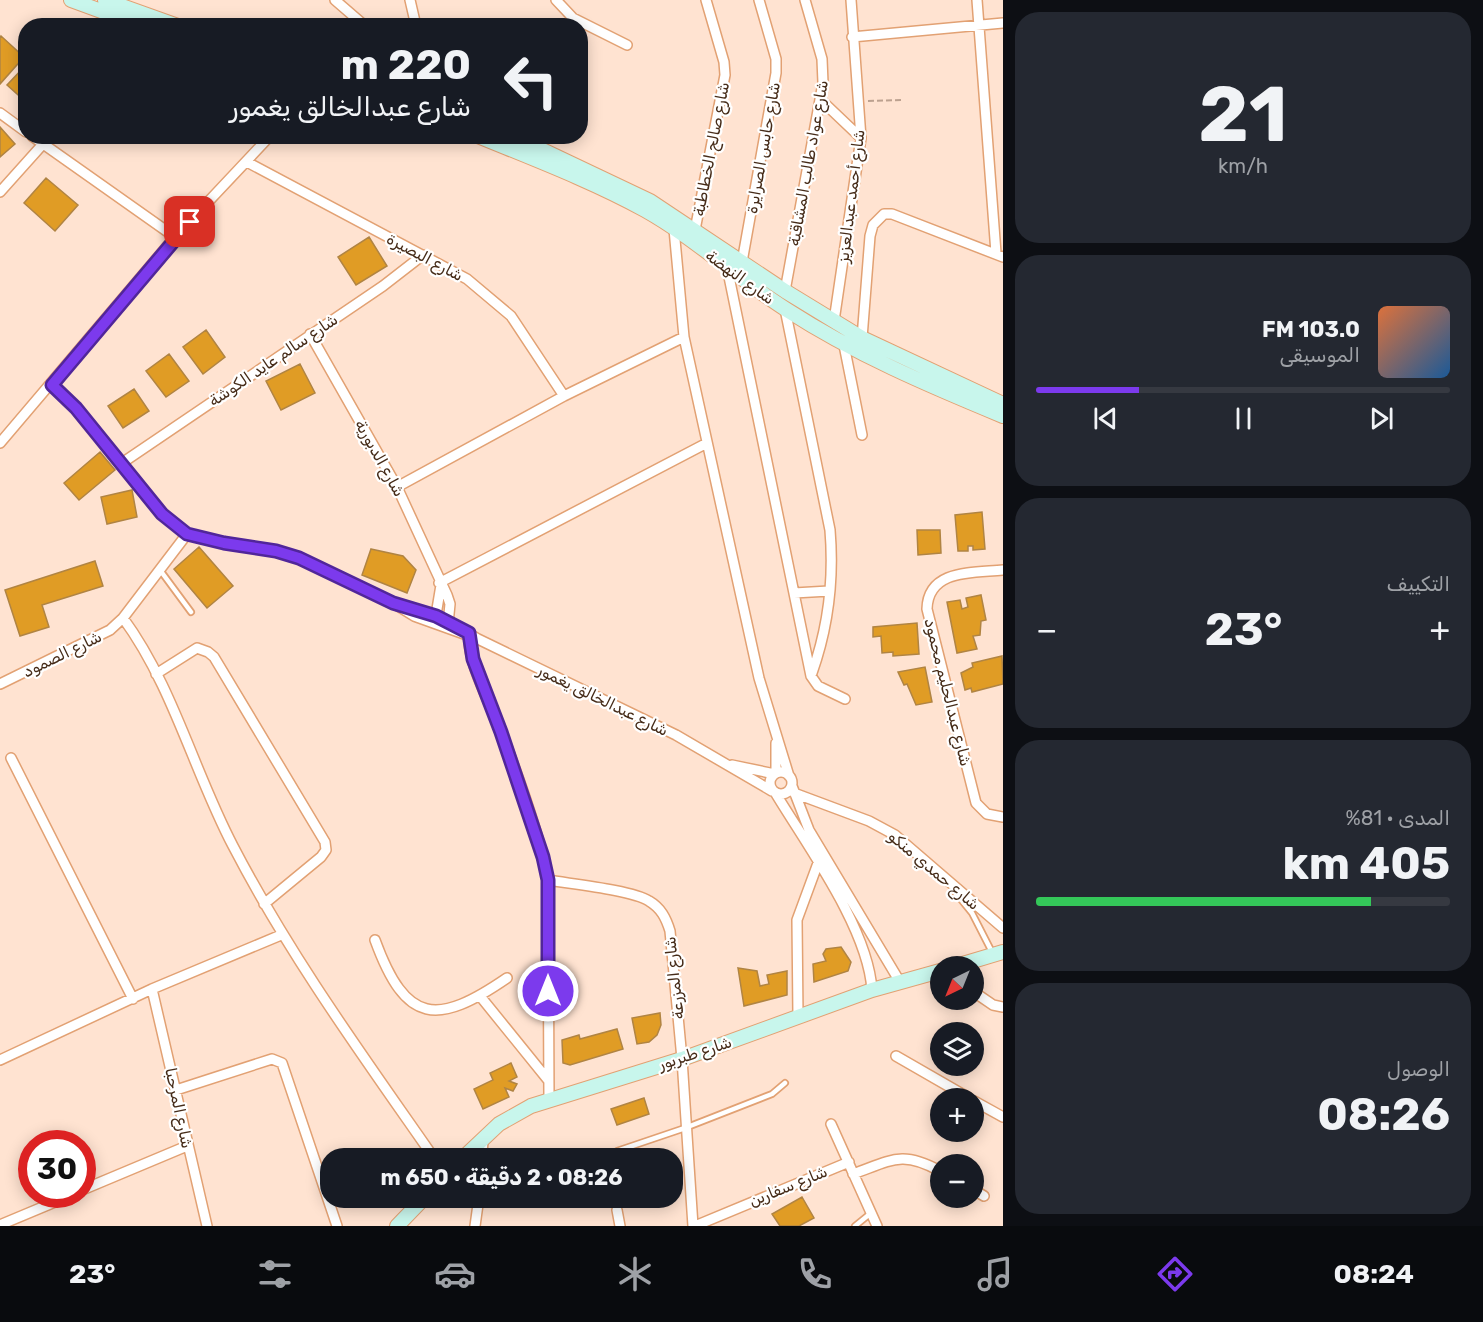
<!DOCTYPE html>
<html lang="ar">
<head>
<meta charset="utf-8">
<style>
	body { margin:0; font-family:Rubik,"Noto Sans Arabic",sans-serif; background:#242831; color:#f1f3f6; direction:rtl; height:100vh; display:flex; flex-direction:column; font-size:22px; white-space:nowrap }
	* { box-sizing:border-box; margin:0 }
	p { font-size:20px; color:#9ea1a6 }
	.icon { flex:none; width:33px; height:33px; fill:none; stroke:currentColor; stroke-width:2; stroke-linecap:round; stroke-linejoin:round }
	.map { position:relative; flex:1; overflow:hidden; direction:ltr }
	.drawer { display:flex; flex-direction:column; gap:12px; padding:12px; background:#0d0f14; width:480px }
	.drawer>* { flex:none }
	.top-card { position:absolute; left:18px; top:18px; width:570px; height:126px; border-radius:24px; box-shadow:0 3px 15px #0003; direction:rtl; background:#171b24; color:#f1f3f6; overflow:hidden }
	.needle { width:39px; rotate:223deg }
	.buttons { position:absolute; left:930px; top:956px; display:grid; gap:12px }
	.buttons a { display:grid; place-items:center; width:54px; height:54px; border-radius:50%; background:#171b24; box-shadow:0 3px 15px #0003; font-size:30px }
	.speed { position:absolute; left:18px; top:1130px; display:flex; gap:12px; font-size:30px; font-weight:700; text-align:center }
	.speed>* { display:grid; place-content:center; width:78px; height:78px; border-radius:50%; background:#171b24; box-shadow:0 3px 15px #0003; line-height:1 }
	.speed .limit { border:9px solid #d22; background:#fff; color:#111 }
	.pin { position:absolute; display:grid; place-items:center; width:51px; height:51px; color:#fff; margin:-26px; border-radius:12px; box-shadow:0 3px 9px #0006 }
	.me { position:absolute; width:66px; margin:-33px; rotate:0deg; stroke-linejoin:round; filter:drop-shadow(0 0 4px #0008) }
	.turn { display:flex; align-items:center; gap:21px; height:126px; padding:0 18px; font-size:27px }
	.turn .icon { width:78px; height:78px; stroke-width:2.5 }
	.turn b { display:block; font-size:42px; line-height:51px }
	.big { font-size:45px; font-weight:700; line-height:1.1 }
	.drawer .card { flex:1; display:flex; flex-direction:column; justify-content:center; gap:9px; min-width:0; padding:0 21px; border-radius:24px; background:#242831 }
	.drawer .dial { align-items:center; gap:0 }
	.dial b { font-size:78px; line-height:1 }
	.song { display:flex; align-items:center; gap:18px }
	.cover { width:72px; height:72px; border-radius:9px; background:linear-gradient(135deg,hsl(20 70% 55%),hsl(210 70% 35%)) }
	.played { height:6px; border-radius:3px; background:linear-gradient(90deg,#7c3aed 25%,#363941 25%) }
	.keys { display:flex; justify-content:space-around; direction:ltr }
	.heat { display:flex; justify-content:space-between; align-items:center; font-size:33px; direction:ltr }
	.charge { height:9px; border-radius:4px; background:linear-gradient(90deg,#34c759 81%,#363941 0) }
	.trip { position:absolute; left:320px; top:1148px; width:363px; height:60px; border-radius:24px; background:#171b24; box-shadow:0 3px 15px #0003; font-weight:700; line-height:60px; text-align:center; direction:rtl }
	.menu { display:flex; height:96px; justify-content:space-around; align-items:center; background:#090b0e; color:#9ea1a6 }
	.menu .icon { width:42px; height:42px }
	.menu .on { color:#7c3aed }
	.menu b { font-size:27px; color:#f1f3f6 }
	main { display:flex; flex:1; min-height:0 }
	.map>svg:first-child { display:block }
	.building { fill:#e09c25; stroke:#b08443; stroke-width:1.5 }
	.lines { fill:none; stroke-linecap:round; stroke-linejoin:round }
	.lane-casing { stroke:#e2a173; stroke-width:8 }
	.street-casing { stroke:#e2a173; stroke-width:12 }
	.secondary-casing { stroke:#e2a173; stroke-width:16 }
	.path { stroke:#bca18f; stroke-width:2; stroke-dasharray:6 3; stroke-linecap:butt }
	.lane { stroke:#fff; stroke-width:4.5 }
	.street { stroke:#fff; stroke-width:9 }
	.secondary { stroke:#c8f6ec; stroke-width:14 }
	.route-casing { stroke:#51269a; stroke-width:15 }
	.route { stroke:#7c3aed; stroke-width:10 }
	.labels { text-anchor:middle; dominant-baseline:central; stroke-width:4.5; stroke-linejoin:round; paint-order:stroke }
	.street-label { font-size:16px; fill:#462c19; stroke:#fff }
</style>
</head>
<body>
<main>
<section class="drawer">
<div class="card dial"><b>21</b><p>km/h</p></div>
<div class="card">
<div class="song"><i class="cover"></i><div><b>103.0 FM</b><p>الموسيقى</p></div></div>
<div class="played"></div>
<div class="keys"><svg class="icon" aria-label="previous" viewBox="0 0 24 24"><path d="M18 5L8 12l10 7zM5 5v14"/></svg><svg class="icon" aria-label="pause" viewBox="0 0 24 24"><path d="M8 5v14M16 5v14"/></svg><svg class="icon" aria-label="next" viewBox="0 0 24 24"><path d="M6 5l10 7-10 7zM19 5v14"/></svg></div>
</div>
<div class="card"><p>التكييف</p>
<div class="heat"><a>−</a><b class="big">23°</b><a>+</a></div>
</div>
<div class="card"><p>المدى · 81%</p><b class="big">405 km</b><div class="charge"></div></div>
<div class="card"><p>الوصول</p><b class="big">08:26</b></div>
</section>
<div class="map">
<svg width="1003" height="1226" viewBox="0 0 1003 1226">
	<rect width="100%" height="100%" fill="#ffe3d1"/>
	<path class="building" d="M1,36l23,21 -24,27v-46z
		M26,65v37l-19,-17z
		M0,127l15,17 -15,13z
		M46,178l32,27 -23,26 -31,-28z
		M369,237l18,29 -31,19 -18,-28z
		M206,330l19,27 -22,17 -20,-27z
		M169,354l20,27 -23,16 -20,-26z
		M300,364l15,29 -34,17 -15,-29z
		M134,389l15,22 -26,17 -15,-22z
		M100,452l15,18 -36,30 -15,-17z
		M132,490l5,27 -30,7 -6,-27z
		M982,512l3,37 -12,1v-4h-5v5h-10l-3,-36z
		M917,530h23l1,23 -23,2z
		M199,547l34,39 -26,22 -33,-39z
		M371,549l32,7 13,14 -9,23 -45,-18z
		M95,561l8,25 -61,19 7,22 -29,9 -15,-46z
		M981,595l5,25 -5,1 -1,14 -7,1 4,13 -20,4 -10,-51 13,-2 2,9 6,-2 -2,-9z
		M917,623l2,31 -26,2v-4l-11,1 -1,-17 -8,1v-10z
		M1002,656l1,28 -31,8 -1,-4 -6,2 -4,-17 12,-6 -1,-4z
		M925,667l7,35 -16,3 -9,-21 -3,1 -6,-13z
		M841,947l10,15 -3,9 -34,11 -1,-18 13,-3 -3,-7 3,-5z
		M738,968l19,3 3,15 9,-2 -2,-9 20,-4v24l-43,11z
		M660,1013l1,12 -4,10 -8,7 -12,2 -5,-26z
		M617,1029l6,20 -53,16 -7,-2 -1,-23 17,-5 1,4z
		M511,1063l6,14 -8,4 8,3 -4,7 -8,-3 4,9 -26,12 -9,-20 19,-9 -3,-7z
		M644,1098l5,16 -32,11 -6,-16z
		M802,1197l12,21 -15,8h-19l-8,-12z"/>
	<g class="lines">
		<g class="lane-casing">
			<path id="lane" d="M160,570l31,42
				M955,892l17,21 21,41
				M617,1151l68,-23 87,-34 13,-11
				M855,1226l16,-13"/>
		</g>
		<g class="street-casing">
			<path id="street" d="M335,0l30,26
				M410,0l6,26
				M556,0l17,18 54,27
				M977,0l19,253
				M852,37l151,-14
				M821,100l40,38
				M0,113l26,19
				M32,136l143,101
				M247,162l220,117 44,37 53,80
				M0,192l43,-48
				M674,229l10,108 75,341 30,98
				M695,230l30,-155 -1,-13 -18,-62
				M742,262l34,-189v-14l-17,-59
				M727,267l84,409 7,10 27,13
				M785,291l38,-208 -1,-24 -17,-59
				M785,309l45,221c4,48 -2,98 -18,143
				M834,321l27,-183 -10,-138
				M310,334l87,153 50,108 3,9 -2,20
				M862,338l8,-102 3,-11 11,-11h8l111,43
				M844,345l18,90
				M52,385l24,23 86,106 25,20 37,9 52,8 23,7 94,45 21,13 64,23
				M0,443l175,-206 95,-101
				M122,463l261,-177 40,-31
				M397,487l167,-91 120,-59
				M1003,570c-30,3 -75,-1 -76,39l49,194 11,11 16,3
				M439,583l268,-140
				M794,593l35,-2
				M399,604l50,17 29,18 198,96 96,56
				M123,618c50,68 71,154 110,228 57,110 130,210 201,312
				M435,621l6,-36
				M469,633c-3,27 21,70 31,96 18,46 39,103 48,151l1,220
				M156,674l41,-26 11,4 6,5 111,185 1,8 -5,7 -57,47
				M0,684l110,-54 13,-12 64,-84
				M776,743v30
				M11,758l122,241
				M732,765l43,9
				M770 783a11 11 0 1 1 22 0a11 11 0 1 1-22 0Z
				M792,786l17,44 91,152
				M794,793l75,28 26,14 108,93
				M776,794c32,53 92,134 96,196
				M548,880c23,4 84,10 101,21 12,7 17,17 21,30l12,128 11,167
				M375,940c31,85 62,86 132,38
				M152,989l55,237
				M974,992l19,13 10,2
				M480,996l68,84
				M798,1017l-1,-97 21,-57
				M896,1056l73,42
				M0,1060l152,-71 129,-54
				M176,1090l96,-31 10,4 55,163
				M974,1101l29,16
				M831,1124l46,102
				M482,1158l1,-19
				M853,1174c39,-14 49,-24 87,-3
				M82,1190l105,-44
				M974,1190l10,6
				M617,1210l3,16
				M0,1225l74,-31
				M475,1226l4,-29
				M695,1226l154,-64"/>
		</g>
		<g class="secondary-casing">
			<path id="secondary" d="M71,0l71,26
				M105,0l73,26
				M478,136c56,23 114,45 167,74 50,28 93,69 142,100 68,44 141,75 216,106
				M513,136l137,65 135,90 77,47 141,66
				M956,966l47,-14
				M463,1158l36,-34 32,-18 151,-47 190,-69 68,-19
				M397,1226l28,-29"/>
		</g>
		<path class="path" d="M868,101l35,-1"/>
		<use href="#lane" class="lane"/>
		<use href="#street" class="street"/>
		<use href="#secondary" class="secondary"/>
	</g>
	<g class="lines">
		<g class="route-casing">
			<path id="route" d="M190,222l-138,163 24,23 86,106 25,20 37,9 52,8 23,7 94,45 43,13 33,17 4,26 28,73 42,125 5,23v111"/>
		</g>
		<use href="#route" class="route"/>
	</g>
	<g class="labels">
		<g class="street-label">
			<text transform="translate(763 148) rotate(-80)">شارع حابس الصرايرة</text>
			<text transform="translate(711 149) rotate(-79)">شارع صالح الخطاطبة</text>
			<text transform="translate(808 163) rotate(-80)">شارع عواد طالب المشاقبة</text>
			<text transform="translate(851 196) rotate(-83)">شارع أحمد عبدالعزيز</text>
			<text transform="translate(425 257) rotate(28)">شارع البصيرة</text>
			<text transform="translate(740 277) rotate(36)">شارع النهضة</text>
			<text transform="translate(273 360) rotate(-34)">شارع سالم عايد الكوشة</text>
			<text transform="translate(380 458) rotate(61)">شارع الدبورية</text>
			<text transform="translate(62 654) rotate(-26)">شارع الصمود</text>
			<text transform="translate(948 692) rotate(76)">شارع عبدالحليم محمود</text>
			<text transform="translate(603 700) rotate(26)">شارع عبدالخالق يغمور</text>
			<text transform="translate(934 870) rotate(40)">شارع حمدي منكو</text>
			<text transform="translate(674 978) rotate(-96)">شارع المزرعة</text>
			<text transform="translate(695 1053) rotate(-18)">شارع طبربور</text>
			<text transform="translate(179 1108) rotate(78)">شارع المرحبا</text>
			<text transform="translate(788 1186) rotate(-22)">شارع سفارين</text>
		</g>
	</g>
</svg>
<div class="buttons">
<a><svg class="needle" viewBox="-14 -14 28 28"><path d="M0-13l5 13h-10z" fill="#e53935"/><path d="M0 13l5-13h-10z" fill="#9ea1a6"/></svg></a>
<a><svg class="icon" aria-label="layers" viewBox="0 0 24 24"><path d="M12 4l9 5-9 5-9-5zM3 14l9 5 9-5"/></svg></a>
<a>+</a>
<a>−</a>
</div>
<div class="speed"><div class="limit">30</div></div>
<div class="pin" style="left:190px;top:222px;background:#d93025"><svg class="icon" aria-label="arrive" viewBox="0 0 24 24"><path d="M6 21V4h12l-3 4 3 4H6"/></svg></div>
<svg class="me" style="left:548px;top:991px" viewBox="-20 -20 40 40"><circle r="17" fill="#7c3aed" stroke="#fff" stroke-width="3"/><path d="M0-11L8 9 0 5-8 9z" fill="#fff"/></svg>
<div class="trip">08:26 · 2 دقيقة · 650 m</div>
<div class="top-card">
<div class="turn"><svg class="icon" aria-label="left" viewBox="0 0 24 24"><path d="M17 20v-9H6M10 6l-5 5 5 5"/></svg><div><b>220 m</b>شارع عبدالخالق يغمور</div></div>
</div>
</div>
</main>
<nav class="menu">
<b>08:24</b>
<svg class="icon on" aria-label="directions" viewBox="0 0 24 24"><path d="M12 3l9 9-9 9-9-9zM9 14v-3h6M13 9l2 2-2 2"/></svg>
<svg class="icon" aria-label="music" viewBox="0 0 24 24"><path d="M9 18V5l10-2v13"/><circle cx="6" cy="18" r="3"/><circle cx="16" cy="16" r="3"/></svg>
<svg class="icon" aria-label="phone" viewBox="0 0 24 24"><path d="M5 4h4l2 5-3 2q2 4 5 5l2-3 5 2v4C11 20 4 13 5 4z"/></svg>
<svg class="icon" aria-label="climate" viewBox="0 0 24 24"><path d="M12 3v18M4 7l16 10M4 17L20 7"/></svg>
<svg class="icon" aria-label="car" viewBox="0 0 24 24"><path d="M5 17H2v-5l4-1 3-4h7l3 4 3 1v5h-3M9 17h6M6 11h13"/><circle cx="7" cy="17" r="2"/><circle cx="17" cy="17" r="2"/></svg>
<svg class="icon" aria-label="filters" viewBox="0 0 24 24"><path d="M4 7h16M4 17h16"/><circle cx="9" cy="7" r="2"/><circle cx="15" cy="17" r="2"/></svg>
<b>23°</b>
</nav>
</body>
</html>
